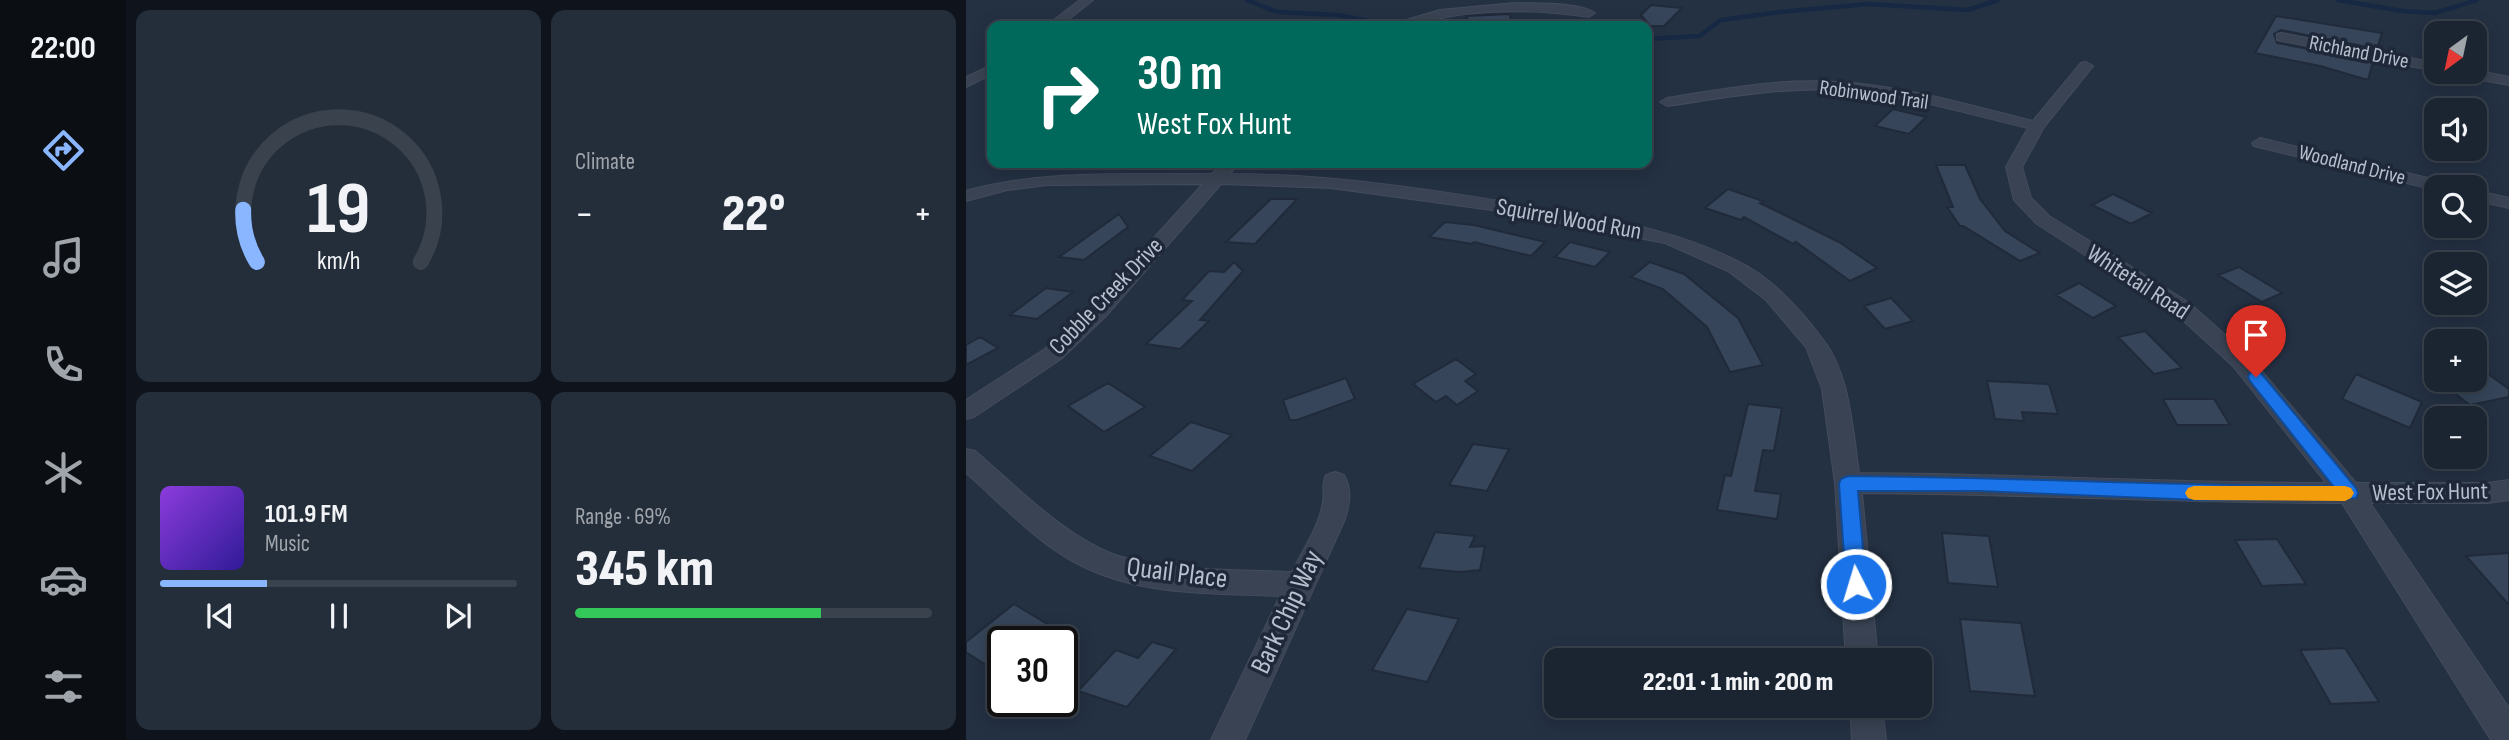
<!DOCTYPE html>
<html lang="en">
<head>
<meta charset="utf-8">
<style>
	body { margin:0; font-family:"Sofia Sans Condensed",sans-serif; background:#242d3a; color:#f1f3f6; height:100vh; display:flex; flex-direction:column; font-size:26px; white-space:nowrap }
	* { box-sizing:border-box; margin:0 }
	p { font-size:23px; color:#a0a5ac }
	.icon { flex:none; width:38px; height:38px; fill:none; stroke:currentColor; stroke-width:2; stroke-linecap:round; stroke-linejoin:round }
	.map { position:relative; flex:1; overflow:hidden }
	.sheet { display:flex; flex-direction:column; gap:10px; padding:10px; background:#0f141c; width:840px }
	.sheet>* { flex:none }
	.hud { position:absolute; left:21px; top:21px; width:665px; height:147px; border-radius:14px; box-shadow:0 4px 18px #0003,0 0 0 2px #39424d; background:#00695c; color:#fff; overflow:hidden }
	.needle { width:46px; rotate:213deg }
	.tools { position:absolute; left:1458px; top:21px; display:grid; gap:14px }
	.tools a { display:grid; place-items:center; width:63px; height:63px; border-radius:14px; background:#1b2532; box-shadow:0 4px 18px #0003,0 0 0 2px #39424d; font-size:35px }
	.speed { position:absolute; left:21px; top:626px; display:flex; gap:14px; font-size:35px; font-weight:700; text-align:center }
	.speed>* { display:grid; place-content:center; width:91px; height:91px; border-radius:50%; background:#1b2532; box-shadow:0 4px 18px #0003,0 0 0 2px #39424d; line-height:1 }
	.speed .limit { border:4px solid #111; border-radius:10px; background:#fff; color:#111 }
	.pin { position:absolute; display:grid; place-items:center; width:60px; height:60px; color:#fff; margin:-72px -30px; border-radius:50% 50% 50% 0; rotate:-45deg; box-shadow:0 0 7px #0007 }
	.pin .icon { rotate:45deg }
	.me { position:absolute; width:77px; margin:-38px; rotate:355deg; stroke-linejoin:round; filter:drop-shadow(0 0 5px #0008) }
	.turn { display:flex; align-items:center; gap:24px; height:147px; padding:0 35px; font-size:32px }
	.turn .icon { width:91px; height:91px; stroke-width:2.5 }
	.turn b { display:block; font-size:49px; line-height:60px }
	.big { font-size:52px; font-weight:800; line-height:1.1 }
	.sheet .widget { flex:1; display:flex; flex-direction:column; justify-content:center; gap:10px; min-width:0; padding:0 24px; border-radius:14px; background:#242d3a }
	.sheet .dial { align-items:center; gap:0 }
	.dial svg { height:182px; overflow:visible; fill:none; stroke:#39424d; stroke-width:7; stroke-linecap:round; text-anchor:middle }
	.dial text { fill:#f1f3f6; stroke:none }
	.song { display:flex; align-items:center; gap:21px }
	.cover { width:84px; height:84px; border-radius:10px; background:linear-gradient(135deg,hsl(270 70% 55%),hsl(250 70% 35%)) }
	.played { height:7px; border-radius:4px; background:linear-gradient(90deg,#89b6ff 30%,#39424d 30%) }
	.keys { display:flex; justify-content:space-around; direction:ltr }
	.heat { display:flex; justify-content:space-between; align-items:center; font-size:38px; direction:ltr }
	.charge { height:10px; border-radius:5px; background:linear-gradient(90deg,#34c759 69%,#39424d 0) }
	.sheet .tiles { flex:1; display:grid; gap:10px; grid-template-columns:repeat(2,1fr) }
	.trip { position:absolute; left:578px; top:648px; width:388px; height:70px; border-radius:14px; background:#1b2532; box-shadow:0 4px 18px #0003,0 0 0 2px #39424d; font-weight:800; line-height:70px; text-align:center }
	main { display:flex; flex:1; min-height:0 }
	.menu { display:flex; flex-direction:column; width:126px; justify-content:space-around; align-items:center; background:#0b0f14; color:#a0a5ac }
	.menu .icon { width:49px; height:49px }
	.menu .current { color:#89b6ff }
	.menu b { font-size:32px; color:#f1f3f6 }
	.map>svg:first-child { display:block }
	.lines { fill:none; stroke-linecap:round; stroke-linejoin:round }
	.stream { stroke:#162843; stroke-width:4.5 }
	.building { fill:#36455a; stroke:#202a3a; stroke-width:2 }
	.minor-casing { stroke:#434c5c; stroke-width:2 }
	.minor { fill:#394353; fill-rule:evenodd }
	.route { fill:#1a73e8; stroke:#114b97; stroke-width:2 }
	.slow { fill:#f59e0b }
	.labels { text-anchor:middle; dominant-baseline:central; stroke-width:7; stroke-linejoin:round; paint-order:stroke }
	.far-street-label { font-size:21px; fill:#b6bfcd; stroke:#1e2838 }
	.street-label { font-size:24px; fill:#b6bfcd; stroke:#1e2838 }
	.near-street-label { font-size:28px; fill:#b6bfcd; stroke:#1e2838 }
</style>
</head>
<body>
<main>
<nav class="menu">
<b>22:00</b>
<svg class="icon current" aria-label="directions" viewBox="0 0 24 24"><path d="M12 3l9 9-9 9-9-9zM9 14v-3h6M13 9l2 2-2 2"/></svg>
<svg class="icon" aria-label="music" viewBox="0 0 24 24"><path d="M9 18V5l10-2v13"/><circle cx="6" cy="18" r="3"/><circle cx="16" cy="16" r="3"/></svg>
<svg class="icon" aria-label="phone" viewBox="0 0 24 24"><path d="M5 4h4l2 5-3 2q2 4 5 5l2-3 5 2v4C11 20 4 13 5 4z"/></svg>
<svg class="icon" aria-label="climate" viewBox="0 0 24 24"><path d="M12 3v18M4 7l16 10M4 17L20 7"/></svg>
<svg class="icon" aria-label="car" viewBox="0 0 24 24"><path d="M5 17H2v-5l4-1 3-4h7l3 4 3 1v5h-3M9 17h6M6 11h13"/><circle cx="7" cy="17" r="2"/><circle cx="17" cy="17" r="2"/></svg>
<svg class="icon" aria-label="filters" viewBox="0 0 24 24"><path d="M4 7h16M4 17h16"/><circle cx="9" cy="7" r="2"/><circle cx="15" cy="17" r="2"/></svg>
</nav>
<section class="sheet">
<div class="tiles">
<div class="widget dial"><svg viewBox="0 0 100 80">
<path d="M14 69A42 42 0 1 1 86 69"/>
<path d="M14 69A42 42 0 0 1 8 46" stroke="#89b6ff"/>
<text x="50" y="56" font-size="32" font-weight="700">19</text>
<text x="50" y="72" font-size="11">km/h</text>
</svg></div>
<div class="widget"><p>Climate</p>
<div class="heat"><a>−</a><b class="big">22°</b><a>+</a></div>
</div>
<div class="widget">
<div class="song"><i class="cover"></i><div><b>101.9 FM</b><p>Music</p></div></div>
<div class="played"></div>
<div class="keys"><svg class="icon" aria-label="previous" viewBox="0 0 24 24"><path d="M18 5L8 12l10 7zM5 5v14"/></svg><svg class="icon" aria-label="pause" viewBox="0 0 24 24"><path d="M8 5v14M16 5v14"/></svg><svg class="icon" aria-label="next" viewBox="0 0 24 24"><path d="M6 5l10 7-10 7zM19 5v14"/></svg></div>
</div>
<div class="widget"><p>Range · 69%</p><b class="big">345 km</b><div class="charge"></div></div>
</div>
</section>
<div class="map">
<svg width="1543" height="740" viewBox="0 0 1543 740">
	<rect width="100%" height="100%" fill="#243143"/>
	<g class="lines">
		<path class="stream" d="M281,0l30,12 61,3 50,10
			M1372,0l64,11 33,2 42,-13
			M681,39l52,-3 22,-16 59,-8 88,-8 100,6 30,-10"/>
	</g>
	<path class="building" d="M685,5l31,3 -18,18h-14l-9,-11z
		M544,14l1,9 -43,3 -1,-10z
		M1310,16l106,17 -5,16 -96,-19 -7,4 3,9 96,18 -5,19 -48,-14 -65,-13z
		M927,109l33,8 -17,17 -34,-8z
		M970,165h29l15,34 25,32 35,22 -20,8 -57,-35h-3l-13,-19h6z
		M762,189l35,12 -3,2 79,39 38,26 -27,13 -54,-39 -3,2 -49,-27 -3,3 -36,-12z
		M1147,194l39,19 -21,11 -39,-19z
		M305,199h26l-42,45 -29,-2z
		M153,214l9,13 -44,33 -25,-3z
		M479,222l29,3 71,17 -14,14 -57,-14 -2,2 -43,-7z
		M604,242l40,10 -15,15 -40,-10z
		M268,262l9,9 -43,49 9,1 -29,28 -34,-5 46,-43 -10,-1 27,-29 15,1z
		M684,262l34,12 54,44 25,47 -33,7 -23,-45 -44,-38 -32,-12z
		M1273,267l43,26 -20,9 -44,-27z
		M1113,283l37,23 -23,12 -37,-23z
		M80,288l27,4 -36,27 -27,-4z
		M925,298l22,23 -28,8 -21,-23z
		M1179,331l37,37 -28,6 -36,-37z
		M14,337l18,11 -32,17v-20z
		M490,359l20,15 -11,7 13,10 -21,14 -11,-9 -10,6 -23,-18z
		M1508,364l35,25v8l-39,8 -33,-25h37z
		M1390,374l66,28 -12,26 -68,-29z
		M380,378l9,21 -58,21h-7l-7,-20z
		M1021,381l62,3 9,30 -36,-2 2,9 -29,-2z
		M142,383l37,24 -41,25 -36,-26z
		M1197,399h51l16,26h-53z
		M782,404l34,4 -8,43 -11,-1 -8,41 26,3 -4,25 -60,-9 8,-35 6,1z
		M225,422l41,13 -40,36 -42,-15z
		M507,444l36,5 -22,42 -38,-6z
		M469,532l40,4 -5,11 15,-1 -5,24 -20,2 -41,-4z
		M976,533l47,3 9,51 -50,-4z
		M1311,539l29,45 -44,2 -27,-46z
		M1543,553v52l-43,-49z
		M48,604l63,38h-74v34l-37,-24v-10z
		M441,609l52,10 -32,63 -55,-12z
		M994,619l61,4 14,73 -65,-5z
		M186,642l24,7 -49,58 -49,-16 38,-41 22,8z
		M1379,648l34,54 -48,2 -31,-54z"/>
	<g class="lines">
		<g class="minor-casing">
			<path id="minor" d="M114,0h13l-33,26h-14z
				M549,3c20,1 65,-1 80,10l-6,4c-41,-6 -82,-8 -124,-3 -26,3 -53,13 -79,12l54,-16z
				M1315,33l155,30v8l-159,-31v-6z
				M1120,62l7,4 -49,61 -22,40 9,31 18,18 139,86 61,54 107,127h132l21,-3v20l-21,3h-118l139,205v32h-18l-149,-237c-160,0 -320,-9 -480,-10l16,167h-32l-11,-177 -13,-94 -16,-42 -40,-47 -38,-29 -63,-28 -173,-33 -161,-22 -110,-4 -115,132 -45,43 -87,58 -8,2v-19l79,-51 47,-43 111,-122 -156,1 -40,5 -41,11v-10c80,-22 163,-16 246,-17l10,-11h17l-9,11c102,0 205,16 306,33 71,13 138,21 203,55 33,16 64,50 85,79 26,34 29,91 35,132 156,1 311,10 467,10l-93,-117 -59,-54 -137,-88 -23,-24 -8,-33 22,-39c-63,-15 -125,-34 -190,-38 -57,-3 -115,8 -171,16l-7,-4 7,-4c57,-9 114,-20 171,-16 67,4 131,23 195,39l48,-58z
				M26,65v9l-26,13v-10z
				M1508,70l35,7v8l-48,-9 -7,-4z
				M1294,138l189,45 3,4h-16v3l-182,-44 -2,-3z
				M1508,190l35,8v10l-35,-8z
				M0,449l9,2c40,34 79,75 126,98 48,24 137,20 191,23 10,-21 28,-47 31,-70 2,-11 -2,-17 3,-27l9,-3 9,3c8,15 6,28 1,44l-100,221h-34l69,-144c-65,-3 -136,0 -196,-29 -45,-21 -81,-62 -118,-94z
				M884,705h32l4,35h-34z"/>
		</g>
		<use href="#minor" class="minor"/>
	</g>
	<path class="route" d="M1290,372l5,1 95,115 2,5 -2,5 -157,2 -220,-9h-121l8,93 -3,6 -7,3 -7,-3 -3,-6 -7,-100 2,-5 7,-3c162,1 323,10 485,10l-83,-105 -2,-4 2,-4z"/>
	<path class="slow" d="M1228,486h151l6,2 3,5 -3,5 -6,3 -151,-1 -6,-2 -3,-5 3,-5z"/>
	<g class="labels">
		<g class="far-street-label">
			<text transform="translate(1393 52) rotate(11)">Richland Drive</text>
			<text transform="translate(908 95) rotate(8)">Robinwood Trail</text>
			<text transform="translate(1386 165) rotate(14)">Woodland Drive</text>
		</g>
		<g class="street-label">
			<text transform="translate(603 219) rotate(10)">Squirrel Wood Run</text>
			<text transform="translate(1172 282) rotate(33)">Whitetail Road</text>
			<text transform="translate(140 296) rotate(-46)">Cobble Creek Drive</text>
			<text transform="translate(1464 492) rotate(-1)">West Fox Hunt</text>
		</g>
		<g class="near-street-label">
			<text transform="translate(211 573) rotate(7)">Quail Place</text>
			<text transform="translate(321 612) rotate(-65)">Bark Chip Way</text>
		</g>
	</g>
</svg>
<div class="tools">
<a><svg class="needle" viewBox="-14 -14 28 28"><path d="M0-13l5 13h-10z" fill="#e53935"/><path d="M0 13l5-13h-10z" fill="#a0a5ac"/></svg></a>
<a><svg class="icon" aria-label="sound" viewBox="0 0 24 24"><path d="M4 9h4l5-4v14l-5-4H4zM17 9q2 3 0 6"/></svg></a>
<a><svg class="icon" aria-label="search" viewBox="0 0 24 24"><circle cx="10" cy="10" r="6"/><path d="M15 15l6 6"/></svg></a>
<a><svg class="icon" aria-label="layers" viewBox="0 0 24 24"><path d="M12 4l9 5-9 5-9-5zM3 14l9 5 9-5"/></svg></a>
<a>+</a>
<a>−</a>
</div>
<div class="speed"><div class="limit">30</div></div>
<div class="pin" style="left:1290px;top:377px;background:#d93025"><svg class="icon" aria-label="arrive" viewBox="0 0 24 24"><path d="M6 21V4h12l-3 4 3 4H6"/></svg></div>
<svg class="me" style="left:890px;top:584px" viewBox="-20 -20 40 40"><circle r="17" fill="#1a73e8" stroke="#fff" stroke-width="3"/><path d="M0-11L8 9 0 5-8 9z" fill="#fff"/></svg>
<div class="trip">22:01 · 1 min · 200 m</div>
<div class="hud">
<div class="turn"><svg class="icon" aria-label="right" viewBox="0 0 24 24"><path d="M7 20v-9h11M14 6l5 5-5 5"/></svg><div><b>30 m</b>West Fox Hunt</div></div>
</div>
</div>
</main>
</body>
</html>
